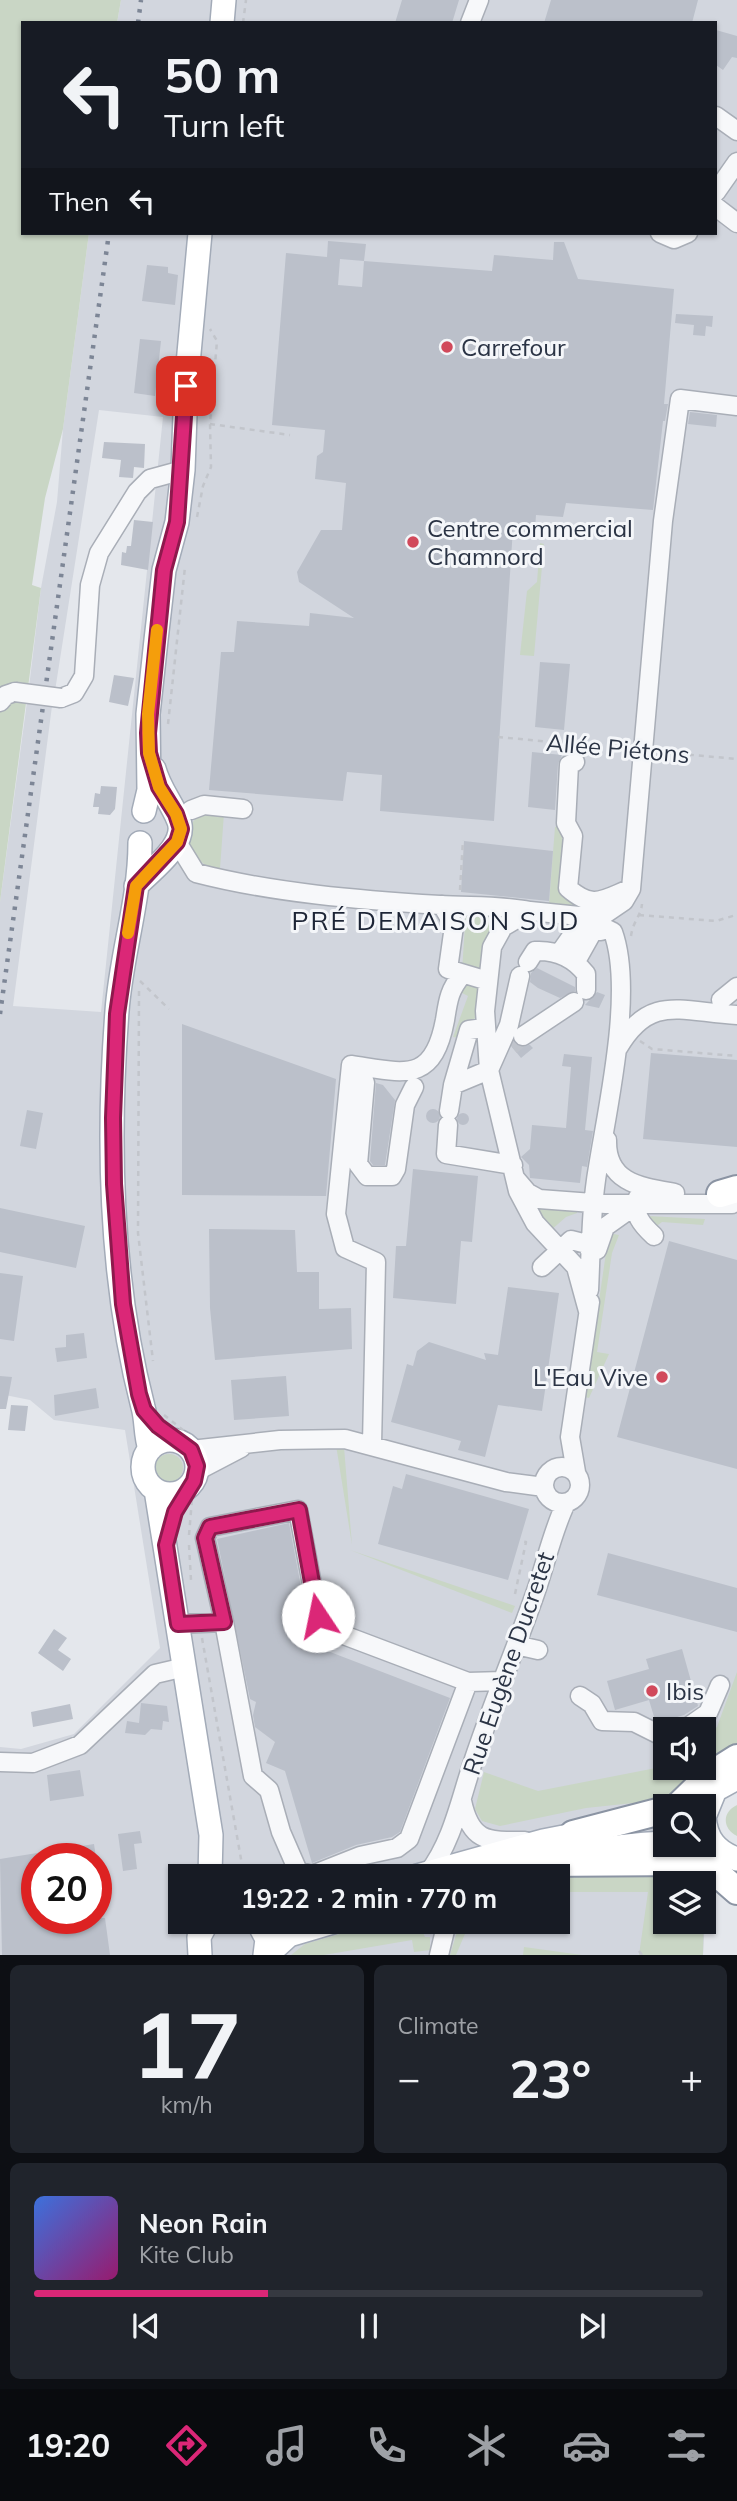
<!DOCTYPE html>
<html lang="en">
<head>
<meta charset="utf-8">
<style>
	body { margin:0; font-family:Mulish,sans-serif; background:#20242c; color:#f1f3f6; height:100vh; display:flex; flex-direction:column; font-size:26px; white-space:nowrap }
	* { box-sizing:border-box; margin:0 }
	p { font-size:23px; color:#9ea1a6 }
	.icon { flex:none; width:38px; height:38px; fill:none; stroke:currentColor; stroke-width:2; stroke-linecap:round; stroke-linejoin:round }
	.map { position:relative; height:1955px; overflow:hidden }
	.sheet { display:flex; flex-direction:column; gap:10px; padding:10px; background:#0d0f14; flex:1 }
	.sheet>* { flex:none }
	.top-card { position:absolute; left:21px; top:21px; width:696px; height:214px; border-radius:0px; box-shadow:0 2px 5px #0004; background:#171b24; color:#f1f3f6; overflow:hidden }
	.controls { position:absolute; left:653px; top:1717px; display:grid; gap:14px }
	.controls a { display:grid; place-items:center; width:63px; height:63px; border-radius:0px; background:#171b24; box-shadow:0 2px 5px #0004; font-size:35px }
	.speed { position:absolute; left:21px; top:1843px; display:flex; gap:14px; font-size:35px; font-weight:700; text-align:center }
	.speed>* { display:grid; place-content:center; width:91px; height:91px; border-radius:50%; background:#171b24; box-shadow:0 2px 5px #0004; line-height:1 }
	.speed .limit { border:10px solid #d22; background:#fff; color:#111 }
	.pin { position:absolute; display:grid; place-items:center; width:60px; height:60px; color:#fff; margin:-30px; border-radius:14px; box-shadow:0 4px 10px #0006 }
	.me { position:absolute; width:77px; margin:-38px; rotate:349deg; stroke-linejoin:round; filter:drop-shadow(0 0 5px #0008) }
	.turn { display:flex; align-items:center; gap:24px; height:147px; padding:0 28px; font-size:32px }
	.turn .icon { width:91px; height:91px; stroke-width:2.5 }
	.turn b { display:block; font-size:49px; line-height:60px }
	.then { display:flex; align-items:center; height:66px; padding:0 28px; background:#0003; gap:14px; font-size:26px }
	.big { font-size:52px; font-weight:700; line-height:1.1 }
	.sheet .widget { flex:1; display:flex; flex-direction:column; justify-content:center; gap:10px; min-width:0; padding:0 24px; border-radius:10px; background:#20242c }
	.sheet .dial { align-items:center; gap:0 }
	.dial b { font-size:91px; line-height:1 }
	.song { display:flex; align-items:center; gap:21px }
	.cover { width:84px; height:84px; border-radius:10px; background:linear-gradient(135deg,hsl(220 70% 55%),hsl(320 70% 35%)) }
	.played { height:7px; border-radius:4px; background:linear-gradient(90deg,#db2777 35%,#363941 35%) }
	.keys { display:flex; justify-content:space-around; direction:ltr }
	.heat { display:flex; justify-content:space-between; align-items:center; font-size:38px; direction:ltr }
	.sheet .tiles { flex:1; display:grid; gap:10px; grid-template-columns:1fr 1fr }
	.widget:last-child { grid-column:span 2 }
	.trip { position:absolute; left:168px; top:1864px; width:402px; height:70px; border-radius:0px; background:#171b24; box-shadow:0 2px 5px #0004; font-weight:700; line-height:70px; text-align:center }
	.menu { display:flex; height:112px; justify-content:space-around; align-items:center; background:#090b0e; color:#9ea1a6 }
	.menu .icon { width:49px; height:49px }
	.menu .current { color:#db2777 }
	.menu b { font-size:32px; color:#f1f3f6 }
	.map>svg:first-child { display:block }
	.built { fill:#d2d6de; fill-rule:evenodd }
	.green { fill:#c9d6c5 }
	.building { fill:#bbc0ca; fill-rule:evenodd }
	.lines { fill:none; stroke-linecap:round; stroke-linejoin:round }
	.minor-tunnel { stroke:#bfc3cb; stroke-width:18; stroke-dasharray:18 9; stroke-linecap:butt }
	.minor-casing { stroke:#a9aeb7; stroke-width:21 }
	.major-casing { stroke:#a3abb8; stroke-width:26 }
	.highway-casing { stroke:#8b94a3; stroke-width:30 }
	.path { stroke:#c2c5cb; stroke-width:2.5; stroke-dasharray:5 5; stroke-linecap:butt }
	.minor { stroke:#f7f8fa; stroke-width:18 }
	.major { stroke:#fff; stroke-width:23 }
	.highway { stroke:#fff; stroke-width:26 }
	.rail { stroke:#7d8696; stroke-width:4.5; stroke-dasharray:3.5 7; stroke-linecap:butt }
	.minor-bridge-casing { stroke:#a9aeb7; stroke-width:21; stroke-linecap:butt }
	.minor-bridge { stroke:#f7f8fa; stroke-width:18 }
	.route-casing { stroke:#8e194d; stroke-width:18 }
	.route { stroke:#db2777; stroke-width:12 }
	.slow { stroke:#f59e0b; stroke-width:12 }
	.poi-dot { fill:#d1495b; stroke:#f4f6f9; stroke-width:2.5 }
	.labels { text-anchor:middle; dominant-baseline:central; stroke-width:6; stroke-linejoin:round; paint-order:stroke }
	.poi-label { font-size:24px; fill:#2b3445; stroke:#f4f6f9; text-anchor:start }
	.street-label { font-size:24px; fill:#2b3445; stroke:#f4f6f9 }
	.neighbourhood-label { font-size:26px; letter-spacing:2px; fill:#1d2536; stroke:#f4f6f9 }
</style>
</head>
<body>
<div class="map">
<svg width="737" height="1955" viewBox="0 0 737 1955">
	<rect width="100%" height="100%" fill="#e4e7ec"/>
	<path class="built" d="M121,0h616v1707l-38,165 1,11h-35v39h39v-16l1,13 -2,36h-703v-208l21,2 53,-15 86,-86 -35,-218 -71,-10 -24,-20 -30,-6v-492l27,-200 25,4 -39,300 88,6 62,-595 -64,-7 -44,281 -26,-4 12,-99 16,-86 6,-73 26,-196h627v-210h-599zM665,1729h39v39h-39zM665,1806h39v38h-39zM37,1858h59v60h-59zM180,1876h378v46h-378z"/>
	<path class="green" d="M0,0h121l-4,23h-94v210h66l-26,196 -18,69 -13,87 9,3 -41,314z
		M540,543l4,1 -10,112 -14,-1 7,-64 10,-9z
		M200,813h24l-4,56 12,2 -1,6c-24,-8 -45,-20 -43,-49z
		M563,824l12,75 -2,8 -24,-4 6,-76z
		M466,910l40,4 -23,59 -21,-2z
		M464,985l18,2 -3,29 -11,6 -10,16 -5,-1 15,-41 -8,-4z
		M537,1209l40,2v2l-11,4 -16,14z
		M648,1216l57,3 -2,6 -41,-3 -8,6z
		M614,1234l5,1 -7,18 -15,99 12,2 -20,44 -4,-1 23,-158z
		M336,1445l8,2 8,98z
		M155 1468a14 14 0 1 1 28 0a14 14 0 1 1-28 0Z
		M350,1550l165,56 -3,7z
		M737,1672v76h-7l-26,16v-28l13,-9z
		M665,1763v5h32l-20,22 -15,10 -76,8 -86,18 -18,-5 -7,-12 9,-37 54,19 118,-23z
		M737,1805v31c-15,-8 -15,-24 0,-31z
		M699,1873l1,10h-35v39h39v-16l-1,49h-64l9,-63h-90v-16h-33z
		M381,1922h37l7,15h5v13l-16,2 -2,-12 -88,15h-33l14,-11z
		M453,1922h17l-14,33h-6l7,-23 -6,-2z
		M524,1947l58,8h-59z"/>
	<path class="building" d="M402,0h57l-7,23h-57z
		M551,0h147l-6,23h-148z
		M716,30l21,6v22l-5,-1 -9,13 -7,-5z
		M328,241l38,3 -2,17 128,10 2,-16 59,5 1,-18h10l14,37 96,10 -10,115h4l-3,17h-2l-10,89 -87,-7 -3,14 -27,-2 -1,14 -22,-1 -19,293 -114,-10 2,-36 -35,-3 -4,29 -134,-11 12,-138h13l3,-31 72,5 1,-13 44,5 -55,-36 -2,-10 24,-42h21l4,-47 -31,-4 2,-23 6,-4 2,-22 -53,-5 14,-172 41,4zM340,259l24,2 -2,26 -24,-2z
		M147,265l21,2v6l10,2 -3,30 -33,-4z
		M676,314l37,2 -1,11 -6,-1 -1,10 -12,-1 1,-10 -19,-2z
		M140,339l21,2 -6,55 -21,-3z
		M690,412l27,3 -1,12 -28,-3z
		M104,442l41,2 -1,24 -10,-1 -1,11 -14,-1 2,-17 -19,-2z
		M134,520l19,2 -5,48 -27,-5 1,-13 4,1 1,-7h4z
		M540,662l30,2 -6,66 -29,-3z
		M114,675l20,3 -6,28 -19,-4z
		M532,752l30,3 -4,9 -3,46 -27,-3z
		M101,786l16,1 -2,22 -5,6 -12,-1 1,-7h-6l2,-14 5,1z
		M464,841l89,10 -4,50 -88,-9z
		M537,968l38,19v4l-15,7 -22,-10 -8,-6 1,-9z
		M597,992l8,3 -6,13 -14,-3z
		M182,1024l154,55 -10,117 -144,-1z
		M514,1042l5,4 11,-1 3,3 -12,10 -9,-11z
		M651,1053l86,7v87l-94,-8z
		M564,1054l28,3 -7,73 8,1 -6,36 -5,-1 -2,17 -50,-5 -1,-13 -8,-8 9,-8 2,-24 34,3 5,-61 -9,-1z
		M376,1083l7,2 12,15 -10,65h-12l-3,-4z
		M426 1116a7 7 0 1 1 14 0a7 7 0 1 1-14 0Z
		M27,1110l16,3 -7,36 -16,-3z
		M457 1119a6 6 0 1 1 12 0a6 6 0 1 1-12 0Z
		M413,1169l65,7 -6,66 -11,-1 -5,63 -63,-6 3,-52h10z
		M0,1208l85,18 -9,42 -76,-16z
		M209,1229l86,1 2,42h22v37l32,-1 1,41 -137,11 -5,-52z
		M669,1241l68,19v209l-120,-32z
		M0,1273l23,3 -9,65 -14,-2z
		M508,1287l51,6 -17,118 -44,-6 -13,52 -27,-7 3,-9 -70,-19 16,-58 6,2 4,-15 12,-9 57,18 -2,-7 14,2z
		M84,1333l3,25 -30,4 -2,-14 11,-1v-12z
		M0,1376l12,1 -6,32h-6z
		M286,1376l3,40 -55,4 -3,-40z
		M96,1388l3,20 -44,8 -1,-21z
		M11,1405l17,1 -3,25 -17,-1z
		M406,1474l123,35 -21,71 -130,-36 15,-58 9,3z
		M289,1523l23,122 138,53 -50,134 -8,5 -36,8 -44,18 -27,-92 -19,-8 9,-21 -20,-15 -2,-12 3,-13 -6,-3 -33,-160z
		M608,1553l129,35v44l-140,-37z
		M54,1629l13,9 -9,12 13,9 -8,12 -25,-18z
		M682,1649l16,57 -14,9 -24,7 -5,-2 -6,-20 -34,10 -8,-29 42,-12 -3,-10z
		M141,1703l26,3 2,16 -6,-1 -1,9 -11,-1 -6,6 -20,-2 2,-12 12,2z
		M70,1704l3,15 -40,8 -2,-15z
		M80,1770l4,26 -34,5 -3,-26z
		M140,1831l2,12 -8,1 3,25 -14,2 -5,-37z
		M94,1844l2,14h-50l-1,-6z
		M37,1853v65h68l5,37h-108l-2,-96z"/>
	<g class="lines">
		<path class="minor-tunnel" d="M511,1046l12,-10"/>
		<g class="minor-casing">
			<path id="minor" d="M470,23l9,-23
				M716,116l21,15
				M716,192l21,-30
				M716,207l21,16
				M660,233l14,6 14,-6
				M61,698l13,-5 10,-17 6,-91 9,-32 38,-61 13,-13 33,-9
				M0,702l6,-7 9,-3
				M575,762l-6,3 -3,58 7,13 -5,52c24,21 33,13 59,2
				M191,810l13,-5 39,4
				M177,842l19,31c77,20 164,27 244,32 30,2 59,0 90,6
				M442,905l12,21 -6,43 40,12
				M559,954l26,-37
				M528,962l7,-11c20,-1 38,6 51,23v16
				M575,963l18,-32h8
				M721,1000l16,-13
				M523,1036l51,-34
				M618,1048c32,-55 63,-36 119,-33
				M358,1066l7,17 -7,81 9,12h25l4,-7 9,-64 9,-18
				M453,1085l36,-15 20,-45 11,-49
				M449,1111l4,-26 16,-55 15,-2
				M448,1125l-2,29 67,11
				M607,1140c-1,43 34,47 68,53
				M516,1179l12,14 11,6 67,5h126
				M638,1197c-6,17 4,28 16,39
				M597,1250l8,-23 31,-22
				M542,1267l29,-27 16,4 4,9
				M589,1290c2,-41 2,-83 9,-123 10,-62 36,-177 15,-235l-10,-5 -10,4
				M588,1311l-12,-44 -41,-44 -17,-32 -29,-121 -4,-59 7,-64 11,-20 27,-16 69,7 25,-17 7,-12 32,-368 17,-122 57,7
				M372,1444l4,-182 -31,-14 -9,-34 15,-149c54,8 82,19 94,-45 3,-19 4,-30 17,-45
				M191,1450l89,-10 65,-1 161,43 38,5
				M544 1485a18 18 0 1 1 36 0a18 18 0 1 1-36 0Z
				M197,1471l44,-23
				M576,1472l-6,-35 20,-135
				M224,1622l29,154 16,14 12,42 17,39 14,4 48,-19 37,-8 12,-9 59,-157
				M179,1624l45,-2 -19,-84 5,-11 88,-17 20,106 7,12 143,54 35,-1
				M516,1645l22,5
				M580,1696l12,8 10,17 32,1 26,13 5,-1
				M685,1729l23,-16 12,-28
				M0,1762l33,1 47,-18 75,-71 30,-7
				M462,1801c9,42 26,40 63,40
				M428,1873c24,-31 32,-72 44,-108 19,-58 43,-114 63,-171 11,-31 17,-62 31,-91
				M439,1955l8,-33"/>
		</g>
		<g class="major-casing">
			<path id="major" d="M222,23l2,-23
				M144,811l5,-21 -1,-76 8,-74 8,-70 13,-48 6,-52 3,-84 14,-153
				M140,843c0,57 -19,112 -23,168 -10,131 -7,269 26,396 4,14 2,27 7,42
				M136,886c15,-16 54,-43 42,-67 -7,-17 -19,-31 -24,-50
				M143 1467a27 27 0 1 1 54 0a27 27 0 1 1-54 0Z
				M156,1490l55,345 -1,41
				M737,1778l-22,12 -11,27c2,22 12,35 33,42
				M417,1876l126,-35 46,-9
				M486,1876c58,-16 119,-31 179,-33
				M258,1922l9,17 -2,16
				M200,1955l-1,-18 8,-15
				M267,1955l22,-20 44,-13"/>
		</g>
		<g class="highway-casing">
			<path id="highway" d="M720,1194l17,-5
				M678,1806l32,-31 27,-17
				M573,1834l92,-24
				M535,1863l155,-1 23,8 24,21"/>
		</g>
		<path class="path" d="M243,23l3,-23
			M210,424l80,11
			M197,517l6,-31 8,-19 -1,-43 7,-83 -7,-12
			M168,724l17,-157
			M498,737l130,12
			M659,752l78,7
			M460,890l3,-50
			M639,915l77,6 20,-6
			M631,936c2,-15 10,-20 11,-32
			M140,981l29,28
			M139,991l-1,242 15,128
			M640,1041l12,8 85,7
			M164,1415l24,19
			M189,1535l3,-36 7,-11
			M189,1545l2,35
			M515,1594l11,-52 -6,-1
			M202,1638l42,238
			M639,1951l3,4"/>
		<use href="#minor" class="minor"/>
		<use href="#major" class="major"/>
		<use href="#highway" class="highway"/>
		<path class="rail" d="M138,23l3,-23
			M0,1014l109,-781"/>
		<g class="minor-bridge-casing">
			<path id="minor-bridge" d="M15,692l46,6"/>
		</g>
		<use href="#minor-bridge" class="minor-bridge"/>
	</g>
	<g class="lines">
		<g class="route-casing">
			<path id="route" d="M186,386l-9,136 -13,48 -16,163 1,20 10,34 17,27 5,15 -4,13 -41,44 -19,128 -4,104 1,66 9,120 16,90 5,16 14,16 33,24 6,16 -3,15 -19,31 -9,33 12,79 46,-2 -19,-84 5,-11 89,-17 19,106"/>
		</g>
		<use href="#route" class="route"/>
		<path class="slow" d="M128,933l8,-47 41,-44 4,-13 -5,-15 -17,-27 -10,-34 -1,-39 9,-84"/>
	</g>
	<g class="poi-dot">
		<circle cx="447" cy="347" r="7"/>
		<circle cx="413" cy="542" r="7"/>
		<circle cx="662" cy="1377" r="7"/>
		<circle cx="652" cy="1691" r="7"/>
	</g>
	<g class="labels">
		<g class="poi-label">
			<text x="461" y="347">Carrefour</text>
			<text x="427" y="528">Centre commercial<tspan x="427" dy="28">Chamnord</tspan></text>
			<text x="648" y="1377" text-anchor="end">L'Eau Vive</text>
			<text x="666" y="1691">Ibis</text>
		</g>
		<g class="street-label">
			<text transform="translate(618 748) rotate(5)">Allée Piétons</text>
			<text transform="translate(508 1663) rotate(-71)">Rue Eugène Ducretet</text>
		</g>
		<g class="neighbourhood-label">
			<text x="436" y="920">PRÉ DEMAISON SUD</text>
		</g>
	</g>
</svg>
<div class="controls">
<a><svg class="icon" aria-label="sound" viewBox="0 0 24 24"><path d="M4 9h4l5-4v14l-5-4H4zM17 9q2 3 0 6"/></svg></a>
<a><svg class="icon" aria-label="search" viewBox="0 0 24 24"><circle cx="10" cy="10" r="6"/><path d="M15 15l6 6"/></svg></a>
<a><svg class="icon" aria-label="layers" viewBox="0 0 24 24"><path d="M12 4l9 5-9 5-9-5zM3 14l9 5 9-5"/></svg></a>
</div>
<div class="speed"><div class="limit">20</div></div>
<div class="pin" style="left:186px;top:386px;background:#d93025"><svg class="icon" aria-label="arrive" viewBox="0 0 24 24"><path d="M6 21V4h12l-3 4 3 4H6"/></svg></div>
<svg class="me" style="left:318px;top:1616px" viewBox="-20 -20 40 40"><circle r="19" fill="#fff"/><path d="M0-13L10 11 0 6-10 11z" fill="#db2777"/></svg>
<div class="trip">19:22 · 2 min · 770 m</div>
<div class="top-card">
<div class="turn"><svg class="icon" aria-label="left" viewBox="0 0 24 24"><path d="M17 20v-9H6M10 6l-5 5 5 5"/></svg><div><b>50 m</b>Turn left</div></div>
<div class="then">Then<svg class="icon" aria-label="left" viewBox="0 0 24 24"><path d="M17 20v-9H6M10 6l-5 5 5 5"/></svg></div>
</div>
</div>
<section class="sheet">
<div class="tiles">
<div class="widget dial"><b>17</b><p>km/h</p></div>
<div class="widget"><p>Climate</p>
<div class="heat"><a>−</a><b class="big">23°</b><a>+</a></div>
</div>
<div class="widget">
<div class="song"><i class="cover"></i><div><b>Neon Rain</b><p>Kite Club</p></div></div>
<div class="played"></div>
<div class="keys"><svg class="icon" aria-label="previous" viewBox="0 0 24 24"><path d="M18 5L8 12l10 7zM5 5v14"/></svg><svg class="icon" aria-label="pause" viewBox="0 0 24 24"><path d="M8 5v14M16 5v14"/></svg><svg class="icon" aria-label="next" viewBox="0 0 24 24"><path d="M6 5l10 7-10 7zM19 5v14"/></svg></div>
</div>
</div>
</section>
<nav class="menu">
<b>19:20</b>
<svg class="icon current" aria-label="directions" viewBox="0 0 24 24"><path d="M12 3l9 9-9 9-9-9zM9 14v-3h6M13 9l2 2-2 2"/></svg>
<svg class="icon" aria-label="music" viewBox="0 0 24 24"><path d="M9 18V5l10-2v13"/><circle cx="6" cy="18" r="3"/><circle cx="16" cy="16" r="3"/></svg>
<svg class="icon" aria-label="phone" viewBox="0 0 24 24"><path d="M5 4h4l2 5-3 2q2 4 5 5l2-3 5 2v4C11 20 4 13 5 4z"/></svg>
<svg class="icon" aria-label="climate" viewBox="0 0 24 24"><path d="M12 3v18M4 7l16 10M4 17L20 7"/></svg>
<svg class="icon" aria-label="car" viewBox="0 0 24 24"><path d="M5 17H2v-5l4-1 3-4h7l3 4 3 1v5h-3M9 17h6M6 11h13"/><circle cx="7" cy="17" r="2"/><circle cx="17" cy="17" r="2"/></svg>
<svg class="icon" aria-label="filters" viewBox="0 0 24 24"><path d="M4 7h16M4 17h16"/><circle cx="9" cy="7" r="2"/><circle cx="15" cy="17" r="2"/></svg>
</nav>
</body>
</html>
